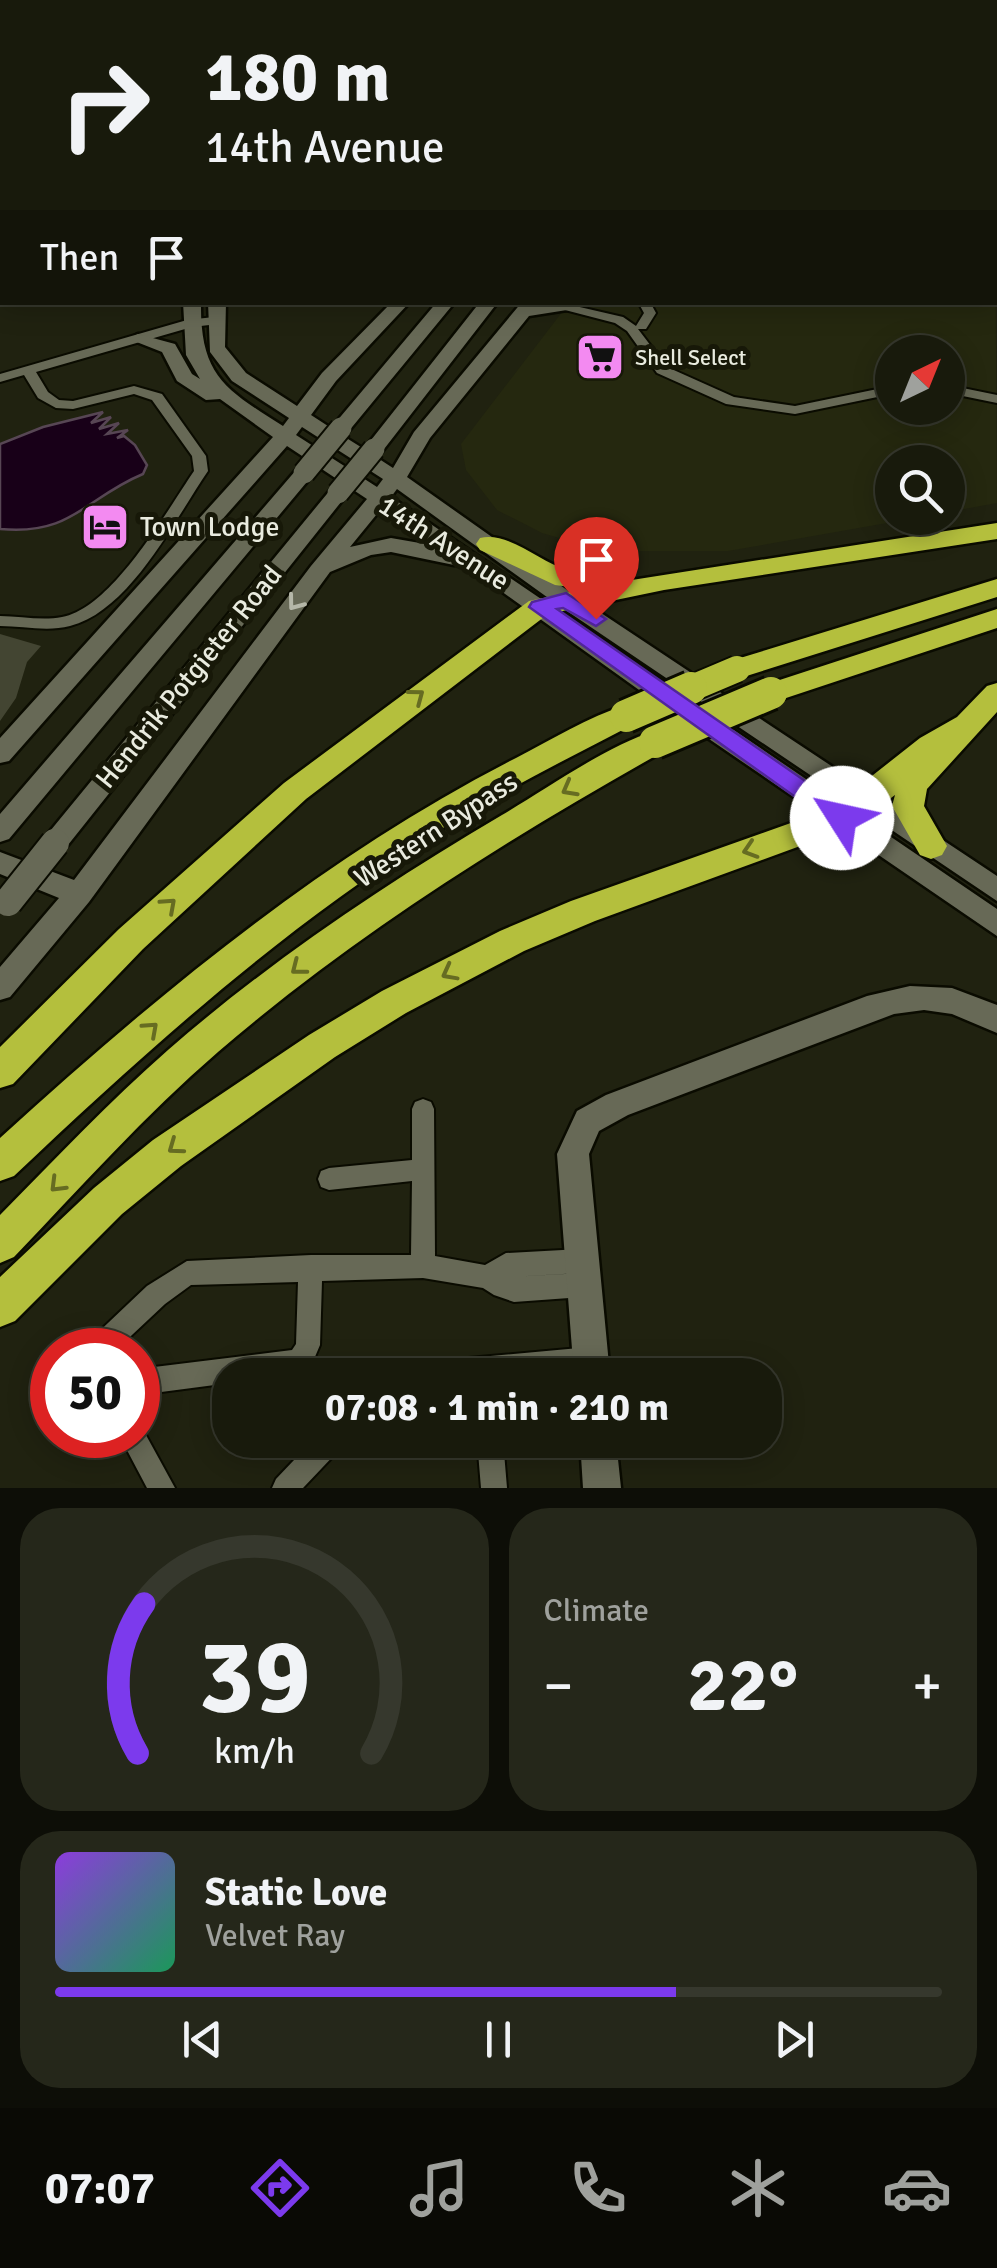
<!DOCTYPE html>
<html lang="en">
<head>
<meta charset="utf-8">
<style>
	body { margin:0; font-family:Signika,sans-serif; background:#25271a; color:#f1f3f6; height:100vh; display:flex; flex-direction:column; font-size:38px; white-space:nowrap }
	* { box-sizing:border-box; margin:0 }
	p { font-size:32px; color:#9fa19d }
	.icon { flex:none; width:55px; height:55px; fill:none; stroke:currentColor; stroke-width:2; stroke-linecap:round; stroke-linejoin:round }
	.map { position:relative; height:1488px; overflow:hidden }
	.sheet { display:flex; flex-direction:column; gap:20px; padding:20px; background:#0d0e07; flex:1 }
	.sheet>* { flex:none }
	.hud { position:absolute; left:0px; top:0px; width:998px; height:305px; box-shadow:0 5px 25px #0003,0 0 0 2px #36382d; background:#181a0c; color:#f1f3f6; overflow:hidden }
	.needle { width:65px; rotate:43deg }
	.buttons { position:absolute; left:875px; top:335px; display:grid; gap:20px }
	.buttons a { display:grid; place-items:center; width:90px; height:90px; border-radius:50%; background:#181a0c; box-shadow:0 5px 25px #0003,0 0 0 2px #36382d; font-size:50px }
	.speed { position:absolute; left:30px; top:1328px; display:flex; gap:20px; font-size:50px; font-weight:700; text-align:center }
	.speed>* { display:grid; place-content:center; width:130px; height:130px; border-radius:50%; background:#181a0c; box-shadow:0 5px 25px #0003,0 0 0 2px #36382d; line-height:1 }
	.speed .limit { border:15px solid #d22; background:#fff; color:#111 }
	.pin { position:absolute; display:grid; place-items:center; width:85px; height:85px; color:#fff; margin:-102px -42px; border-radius:50% 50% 50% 0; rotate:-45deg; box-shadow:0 0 10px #0007 }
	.pin .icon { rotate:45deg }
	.me { position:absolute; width:110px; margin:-55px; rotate:305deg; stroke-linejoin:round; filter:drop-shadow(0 0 8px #0008) }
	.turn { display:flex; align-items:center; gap:35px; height:210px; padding:0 40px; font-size:45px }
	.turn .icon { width:130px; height:130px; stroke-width:2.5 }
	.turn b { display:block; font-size:70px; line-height:85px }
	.then { display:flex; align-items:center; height:95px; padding:0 40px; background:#0003; gap:20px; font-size:38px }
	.big { font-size:75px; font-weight:700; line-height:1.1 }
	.sheet .card { flex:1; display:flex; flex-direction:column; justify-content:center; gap:15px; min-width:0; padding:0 35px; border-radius:40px; background:#25271a }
	.sheet .dial { align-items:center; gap:0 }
	.dial svg { height:260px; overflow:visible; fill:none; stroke:#36382d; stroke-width:7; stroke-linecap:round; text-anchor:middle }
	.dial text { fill:#f1f3f6; stroke:none }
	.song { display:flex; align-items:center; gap:30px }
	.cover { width:120px; height:120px; border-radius:15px; background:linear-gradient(135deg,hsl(270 70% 55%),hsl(150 70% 35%)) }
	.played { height:10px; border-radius:5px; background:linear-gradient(90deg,#7c3aed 70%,#36382d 70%) }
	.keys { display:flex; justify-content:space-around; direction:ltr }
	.heat { display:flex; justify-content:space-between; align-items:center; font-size:55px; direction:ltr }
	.sheet .tiles { flex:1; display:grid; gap:20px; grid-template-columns:1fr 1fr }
	.card:last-child { grid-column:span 2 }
	.trip { position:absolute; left:212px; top:1358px; width:570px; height:100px; border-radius:40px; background:#181a0c; box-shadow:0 5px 25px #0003,0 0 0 2px #36382d; font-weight:700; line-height:100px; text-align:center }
	.dock { display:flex; height:160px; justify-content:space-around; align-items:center; background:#0a0a05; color:#9fa19d }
	.dock .icon { width:70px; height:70px }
	.dock .current { color:#7c3aed }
	.dock b { font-size:45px; color:#f1f3f6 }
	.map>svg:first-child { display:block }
	.built { fill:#25280f; fill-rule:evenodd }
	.water { fill:#180018; stroke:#574654; stroke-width:2.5 }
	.building { fill:#434532 }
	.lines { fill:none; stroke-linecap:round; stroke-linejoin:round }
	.street-casing { stroke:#0a0b00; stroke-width:4 }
	.secondary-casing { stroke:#0a0b00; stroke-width:5 }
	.highway-casing { stroke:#0a0b00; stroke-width:5 }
	.street { fill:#676956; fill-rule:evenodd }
	.secondary { fill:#676956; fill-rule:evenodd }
	.highway { fill:#b4bf3d; fill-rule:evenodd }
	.secondary-bridge-far1-casing { stroke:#0a0b00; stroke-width:25; stroke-linecap:butt }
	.secondary-bridge-casing { stroke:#0a0b00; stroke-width:32; stroke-linecap:butt }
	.highway-bridge-far1-casing { stroke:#0a0b00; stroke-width:30; stroke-linecap:butt }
	.highway-bridge-casing { stroke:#0a0b00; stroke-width:38; stroke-linecap:butt }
	.secondary-bridge-far1 { stroke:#676956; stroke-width:21 }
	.secondary-bridge { stroke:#676956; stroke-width:28 }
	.highway-bridge-far1 { stroke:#b4bf3d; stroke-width:26 }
	.highway-bridge { stroke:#b4bf3d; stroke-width:32 }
	.oneway { stroke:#b5b7a8 }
	.oneway2 { stroke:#666c22 }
	.route { fill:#7c3aed; stroke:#51269a; stroke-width:2.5 }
	.labels { text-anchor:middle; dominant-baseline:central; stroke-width:10; stroke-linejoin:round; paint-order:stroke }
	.far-poi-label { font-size:22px; fill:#e9ebdf; stroke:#171808; text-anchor:start }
	.poi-label { font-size:28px; fill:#e9ebdf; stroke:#171808; text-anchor:start }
	.street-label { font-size:28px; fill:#e9ebdf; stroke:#171808 }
</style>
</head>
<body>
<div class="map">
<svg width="997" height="1488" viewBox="0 0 997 1488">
	<rect width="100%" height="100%" fill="#202210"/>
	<path class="built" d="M995,186l2,317 -49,9v-50h-56v56h23l-187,33h-124l-62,-18 -45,-23 -31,-40 -5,-26 108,-141 426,-1zM892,352h56v56h-56z"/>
	<path class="water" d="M103,412l-12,11 20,-6 -12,12 20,-6 -12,11 21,-4 -11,8 7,-2 11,9 12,20 -4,9c-58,24 -71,62 -143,55v-85l43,-17z"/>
	<path class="building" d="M0,634l41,12 -14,16 -11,36 -16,23z"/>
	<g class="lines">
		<g class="street-casing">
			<path id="street" d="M953,0h9l1,2h-8z
				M995,107h2v6h-2z
				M995,156h2v6h-2z
				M558,302l65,15 13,9 8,-13 -6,-11h12l6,11 -10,16h-8l29,38 67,30 61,9 97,-20v8l-97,20 -69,-10 -69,-31 -30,-42 -12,-8 -77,-20z
				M214,317l4,1v6l-26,3 -156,45 12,20 11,8 14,1 61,-15 28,8 44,62 2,15c-33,48 -78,140 -138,155 -23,6 -47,0 -70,0v-10c20,0 42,5 62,1 50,-9 104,-105 132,-146l-2,-15 -40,-56 -18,-6 -61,15 -17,-1 -18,-10 -14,-23 -24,7v-8l187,-54z
				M948,385l49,10v8l-49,-10z
				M423,1099l8,3 3,7 1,147 50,9 21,-12 75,-4 8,4 4,8 -4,8 -8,4 -72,4 74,-4 8,4 4,8 -4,8 -8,4 -69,5 -20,-7 -11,-7 -60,-10 -101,3 -2,64 -11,26 -13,4h-66v8l-84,11 -8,-4v-18l8,-4 146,-18 4,-6 2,-62 -107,3 -26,19 -49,46h-30l3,-9 58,-55 40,-25 124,-6h100l1,-74 -83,9 -8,-3 -3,-8 3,-8 8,-3 83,-8v-51l3,-7z
				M590,1347l9,3 3,9 -3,9 -9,3 -37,4h-142l4,-9 9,-4z
				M138,1424l3,2 34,62h-28l-28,-53h19z
				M313,1440h31l-4,9 -37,39h-31l4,-9z
				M477,1440h26l4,48h-26z"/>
		</g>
		<g class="secondary-casing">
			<path id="secondary" d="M581,0h25l1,2h-24z
				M613,0h31l1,2h-30z
				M995,31h2v8h-2z
				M0,85h2v8h-2z
				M0,189h2v10h-2z
				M183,302h18c-1,74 24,87 82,124l6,-8 -57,-37 -22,-29 -2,-50h18l-1,45 21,26 51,33 25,-33 70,-71h18l-74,79 -25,34 20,13 106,-126h18l-107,130 -8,2 24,15 116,-147h18l-117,151 -8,2 20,13 21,-36 108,-130h45v8l-38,6 -99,122 -23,39 167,118 423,281v25l-439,-296 -161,-116 -6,8 606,412v27l-323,-221 -212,-152 -8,2 -63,-13 -20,3 -41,17 -241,330 -79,95 -10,3v-33l59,-69 -59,-24v-22l74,28 237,-314 56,-67 -80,-53 -278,315 -9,2v-25l273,-301 -53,-38 -14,1 -29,-19 -15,-29 -33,-13 9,-5 37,10 17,30 8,5 -14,-24zM302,427l81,52 -6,8 -81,-52zM381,509l56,37 -46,-8 -41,9z
				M304,467l7,2v8l-302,362 -9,3v-28l297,-345z
				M338,487l7,2 3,4 -3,4 -281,353 -9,3 -9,-3 -4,-7 4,-7 285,-347z
				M910,986l42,2 45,17v28l-45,-19 -28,-4 -30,4 -266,101 -29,16 -10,23 21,221h-36l-17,-221 20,-43 29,-16 261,-99z
				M580,1440h36l5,48h-38z"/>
		</g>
		<g class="highway-casing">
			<path id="highway" d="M997,523v16l-333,51 -116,24 -242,185 -163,150 -130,135 -13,4v-41l119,-118 165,-146 245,-182 56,-12 -30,-4 -75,-35 -4,-6 4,-6c29,-7 60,25 88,32 15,4 32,1 47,5l4,7z
				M997,579v18l-260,82 -10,-3 -4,-7 4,-7z
				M997,609v19l-226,75 -10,-3 -4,-7 4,-7z
				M997,683v29l-70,77 -3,17 23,40 -5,9 -11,4 -11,-4 -28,-49 3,-11 -43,32 -257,94 -71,30 -118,62 -71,44 -154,109 -59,48 -107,107 -15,6v-50l94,-89 59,-48 156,-105 73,-44 118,-60 71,-30 259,-92 90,-71 37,-21 30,-31z
				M626,705l10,4 5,7 -5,7c-69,36 -140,71 -206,113 -152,96 -286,217 -416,340l-14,5v-43c158,-144 324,-282 516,-380 35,-18 72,-41 110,-53z
				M655,731l11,3 4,8 -4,8c-157,88 -311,184 -448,302 -73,63 -137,135 -204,205l-14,6v-48c55,-56 109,-113 168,-165 102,-89 217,-166 334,-235 44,-26 106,-70 153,-84z"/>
		</g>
		<use href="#street" class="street"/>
		<use href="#secondary" class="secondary"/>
		<use href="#highway" class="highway"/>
		<g class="secondary-bridge-far1-casing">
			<path id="secondary-bridge-far1" d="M304,473l37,-45
				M338,493l36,-44"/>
		</g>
		<g class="secondary-bridge-casing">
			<path id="secondary-bridge" d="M8,902l47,-59"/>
		</g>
		<g class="highway-bridge-far1-casing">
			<path id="highway-bridge-far1" d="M685,691l52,-22"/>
		</g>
		<g class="highway-bridge-casing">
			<path id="highway-bridge" d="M626,716l65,-28
				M655,742l116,-49"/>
		</g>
		<use href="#secondary-bridge-far1" class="secondary-bridge-far1"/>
		<use href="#secondary-bridge" class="secondary-bridge"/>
		<use href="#highway-bridge-far1" class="highway-bridge-far1"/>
		<use href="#highway-bridge" class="highway-bridge"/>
	</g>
	<defs><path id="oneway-chevron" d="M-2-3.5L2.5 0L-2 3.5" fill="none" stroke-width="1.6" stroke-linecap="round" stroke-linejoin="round" transform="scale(2.5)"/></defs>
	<use class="oneway" href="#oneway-chevron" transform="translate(295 603) rotate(127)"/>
	<g class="oneway2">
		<use href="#oneway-chevron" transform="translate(417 696) rotate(-37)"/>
		<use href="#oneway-chevron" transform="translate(569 789) rotate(151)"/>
		<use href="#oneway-chevron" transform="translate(750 850) rotate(162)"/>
		<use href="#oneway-chevron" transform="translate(169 905) rotate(-42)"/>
		<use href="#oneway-chevron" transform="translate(298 968) rotate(142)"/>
		<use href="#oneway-chevron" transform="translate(449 973) rotate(152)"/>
		<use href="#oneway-chevron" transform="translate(151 1029) rotate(-42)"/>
		<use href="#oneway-chevron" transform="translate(175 1147) rotate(144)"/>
		<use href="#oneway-chevron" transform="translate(57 1185) rotate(135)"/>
	</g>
	<path class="route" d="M566,593l40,26 -10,7 -33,-18 -6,1 293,203 3,6 -3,6h-17l-304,-217 3,-5z"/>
	<defs>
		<g id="supermarket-square" transform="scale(2.5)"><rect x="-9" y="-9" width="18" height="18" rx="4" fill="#f38af1" stroke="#171808"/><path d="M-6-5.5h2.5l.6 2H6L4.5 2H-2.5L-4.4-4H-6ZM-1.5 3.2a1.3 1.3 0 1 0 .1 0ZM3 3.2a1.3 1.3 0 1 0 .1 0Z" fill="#111"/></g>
		<g id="hotel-square" transform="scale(2.5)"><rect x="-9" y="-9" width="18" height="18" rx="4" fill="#f38af1" stroke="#171808"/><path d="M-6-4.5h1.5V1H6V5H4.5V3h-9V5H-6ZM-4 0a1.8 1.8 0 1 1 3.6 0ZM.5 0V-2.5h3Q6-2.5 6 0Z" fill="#111"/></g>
	</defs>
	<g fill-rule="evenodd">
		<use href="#supermarket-square" x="600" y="357"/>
		<use href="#hotel-square" x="105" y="527"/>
	</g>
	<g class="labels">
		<g class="far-poi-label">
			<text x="635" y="357">Shell Select</text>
		</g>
		<g class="poi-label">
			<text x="140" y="527">Town Lodge</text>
		</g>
		<g class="street-label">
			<text transform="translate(444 543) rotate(33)">14th Avenue</text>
			<text transform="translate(189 677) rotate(-51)">Hendrik Potgieter Road</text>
			<text transform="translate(436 830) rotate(-33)">Western Bypass</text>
		</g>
	</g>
</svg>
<div class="buttons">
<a><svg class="needle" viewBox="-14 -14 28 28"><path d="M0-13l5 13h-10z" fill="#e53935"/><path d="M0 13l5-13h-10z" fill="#9fa19d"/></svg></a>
<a><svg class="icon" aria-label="search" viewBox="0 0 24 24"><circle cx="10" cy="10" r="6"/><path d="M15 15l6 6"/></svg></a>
</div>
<div class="speed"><div class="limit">50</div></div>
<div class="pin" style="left:596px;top:619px;background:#d93025"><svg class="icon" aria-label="arrive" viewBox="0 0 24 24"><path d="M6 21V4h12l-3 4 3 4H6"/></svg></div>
<svg class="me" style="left:842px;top:818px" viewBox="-20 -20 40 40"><circle r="19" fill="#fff"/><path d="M0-13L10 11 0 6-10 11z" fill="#7c3aed"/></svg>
<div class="trip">07:08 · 1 min · 210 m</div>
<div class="hud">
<div class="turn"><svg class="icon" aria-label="right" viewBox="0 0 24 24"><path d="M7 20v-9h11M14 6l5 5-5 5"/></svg><div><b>180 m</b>14th Avenue</div></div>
<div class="then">Then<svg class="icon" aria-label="arrive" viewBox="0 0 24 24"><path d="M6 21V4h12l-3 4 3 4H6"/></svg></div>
</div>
</div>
<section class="sheet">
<div class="tiles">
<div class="card dial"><svg viewBox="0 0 100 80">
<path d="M14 69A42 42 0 1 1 86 69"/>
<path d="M14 69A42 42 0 0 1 16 23" stroke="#7c3aed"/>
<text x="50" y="56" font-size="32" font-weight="700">39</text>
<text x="50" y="72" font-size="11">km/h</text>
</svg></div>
<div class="card"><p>Climate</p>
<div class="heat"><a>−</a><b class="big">22°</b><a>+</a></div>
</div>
<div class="card">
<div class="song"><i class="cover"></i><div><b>Static Love</b><p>Velvet Ray</p></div></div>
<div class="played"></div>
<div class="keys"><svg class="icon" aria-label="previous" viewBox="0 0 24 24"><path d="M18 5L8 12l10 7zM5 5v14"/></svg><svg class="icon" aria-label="pause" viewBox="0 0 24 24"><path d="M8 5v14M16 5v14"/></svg><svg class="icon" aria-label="next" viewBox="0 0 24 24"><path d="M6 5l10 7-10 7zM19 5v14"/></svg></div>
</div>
</div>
</section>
<nav class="dock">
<b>07:07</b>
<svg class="icon current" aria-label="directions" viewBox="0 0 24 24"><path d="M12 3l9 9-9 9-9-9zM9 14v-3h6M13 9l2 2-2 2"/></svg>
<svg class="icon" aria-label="music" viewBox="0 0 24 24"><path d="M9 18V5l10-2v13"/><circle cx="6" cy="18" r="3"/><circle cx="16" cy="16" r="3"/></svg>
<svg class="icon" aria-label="phone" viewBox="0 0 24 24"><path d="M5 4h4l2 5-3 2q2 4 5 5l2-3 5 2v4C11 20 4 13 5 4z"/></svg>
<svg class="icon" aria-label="climate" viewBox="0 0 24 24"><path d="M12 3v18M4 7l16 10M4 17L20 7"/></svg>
<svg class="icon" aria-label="car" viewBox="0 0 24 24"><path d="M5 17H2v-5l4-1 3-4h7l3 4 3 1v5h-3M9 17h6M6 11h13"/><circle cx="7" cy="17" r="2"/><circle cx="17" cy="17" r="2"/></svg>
</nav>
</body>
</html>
